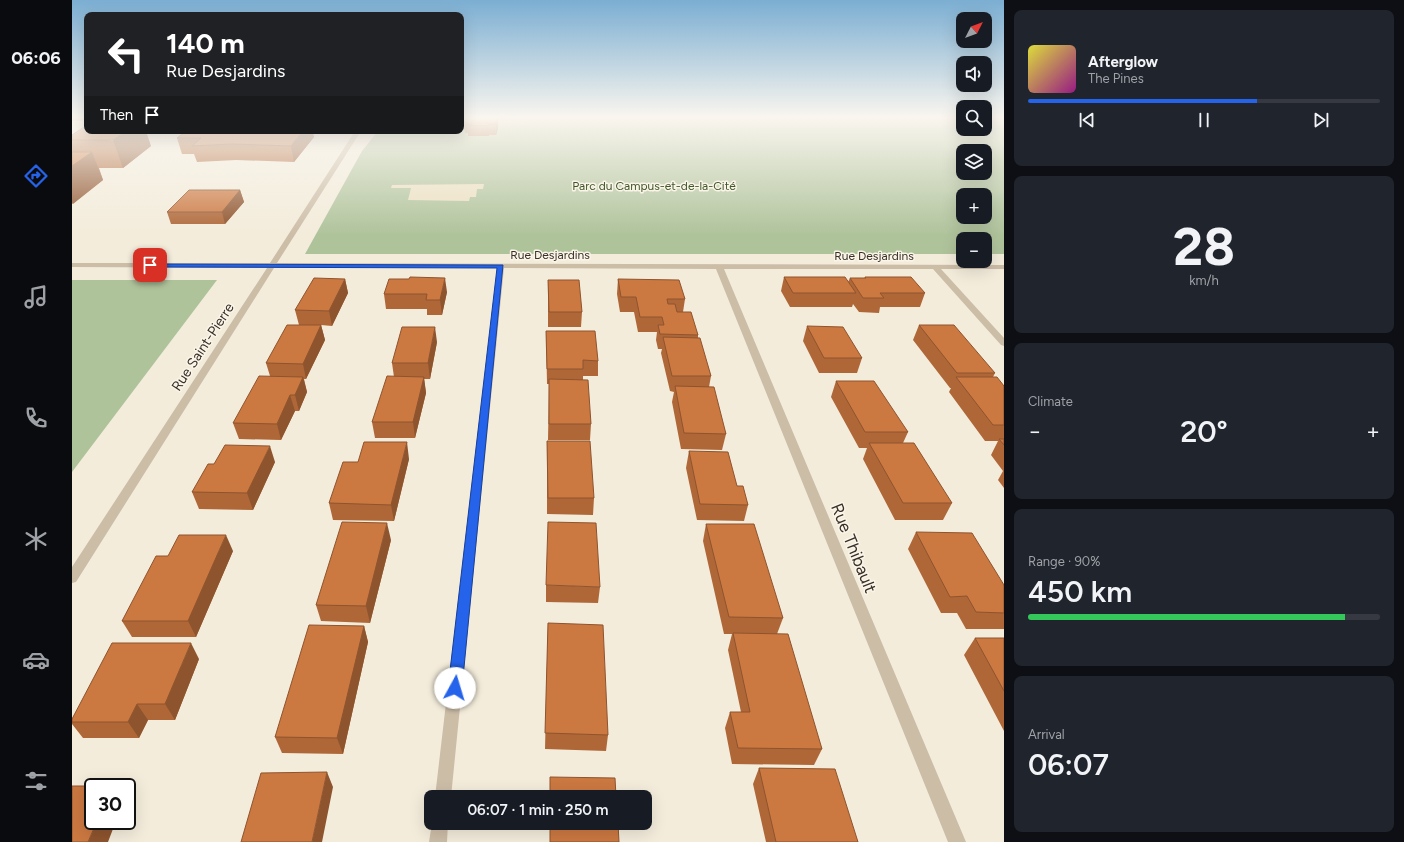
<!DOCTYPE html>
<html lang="en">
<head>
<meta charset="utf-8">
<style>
	body { margin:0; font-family:Figtree,sans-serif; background:#20242c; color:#f1f3f6; height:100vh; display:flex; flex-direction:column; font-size:15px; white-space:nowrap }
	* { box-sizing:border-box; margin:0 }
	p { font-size:13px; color:#9ea1a6 }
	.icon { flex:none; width:22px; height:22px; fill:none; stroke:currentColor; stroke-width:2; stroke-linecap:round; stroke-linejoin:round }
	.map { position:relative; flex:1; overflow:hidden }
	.sheet { display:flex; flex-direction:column; gap:10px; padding:10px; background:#0d0f14; width:400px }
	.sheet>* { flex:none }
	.top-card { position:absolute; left:12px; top:12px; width:380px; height:122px; border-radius:8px; box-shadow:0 4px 16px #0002; background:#202124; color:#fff; overflow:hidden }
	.needle { width:26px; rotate:48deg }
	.controls { position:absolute; left:884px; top:12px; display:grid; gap:8px }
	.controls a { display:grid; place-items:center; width:36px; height:36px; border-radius:8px; background:#171b24; box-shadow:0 4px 16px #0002; font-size:20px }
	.speed { position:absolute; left:12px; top:778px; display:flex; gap:8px; font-size:20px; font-weight:700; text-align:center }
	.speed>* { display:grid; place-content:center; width:52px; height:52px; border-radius:50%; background:#171b24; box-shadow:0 4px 16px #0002; line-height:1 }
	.speed .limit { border:2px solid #111; border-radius:6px; background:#fff; color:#111 }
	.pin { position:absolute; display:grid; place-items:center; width:34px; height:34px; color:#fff; margin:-17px; border-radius:8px; box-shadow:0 2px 6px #0006 }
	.me { position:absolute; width:44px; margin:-22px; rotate:6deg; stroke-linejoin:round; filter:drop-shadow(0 0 3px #0008) }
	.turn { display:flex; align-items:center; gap:14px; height:84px; padding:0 16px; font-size:18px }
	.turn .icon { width:52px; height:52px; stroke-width:2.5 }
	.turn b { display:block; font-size:28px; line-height:34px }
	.then { display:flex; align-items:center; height:38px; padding:0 16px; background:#0003; gap:8px; font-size:15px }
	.big { font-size:30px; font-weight:600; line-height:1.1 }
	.sheet .card { flex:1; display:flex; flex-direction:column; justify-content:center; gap:6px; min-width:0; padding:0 14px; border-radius:8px; background:#20242c }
	.sheet .dial { align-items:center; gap:0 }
	.dial b { font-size:52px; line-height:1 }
	.song { display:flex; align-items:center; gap:12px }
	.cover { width:48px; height:48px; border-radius:6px; background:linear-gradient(135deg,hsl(60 70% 55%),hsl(310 70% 35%)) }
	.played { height:4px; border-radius:2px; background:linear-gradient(90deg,#2563eb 65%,#363941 65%) }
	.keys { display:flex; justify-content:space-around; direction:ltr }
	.heat { display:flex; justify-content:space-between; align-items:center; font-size:22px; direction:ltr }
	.charge { height:6px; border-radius:3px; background:linear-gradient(90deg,#34c759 90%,#363941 0) }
	.trip { position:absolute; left:352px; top:790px; width:228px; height:40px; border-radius:8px; background:#171b24; box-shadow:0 4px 16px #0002; font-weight:600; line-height:40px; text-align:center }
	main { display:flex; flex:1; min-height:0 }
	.tabs { display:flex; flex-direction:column; width:72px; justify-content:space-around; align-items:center; background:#090b0e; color:#9ea1a6 }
	.tabs .icon { width:28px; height:28px }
	.tabs .current { color:#2563eb }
	.tabs b { font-size:18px; color:#f1f3f6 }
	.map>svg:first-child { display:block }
	.green { fill:#afc39b; fill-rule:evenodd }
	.plaza { fill:#ece0c2 }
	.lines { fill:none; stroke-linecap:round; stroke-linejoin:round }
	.minor { fill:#ccbda7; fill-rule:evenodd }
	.wall { fill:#af6738 }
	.shaded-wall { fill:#8e542e }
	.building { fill:#cb7841; stroke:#8e542e }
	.route { fill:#2563eb; stroke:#184099 }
	.labels { text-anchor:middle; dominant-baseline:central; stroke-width:3; stroke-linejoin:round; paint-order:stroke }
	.far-park-label { font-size:12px; fill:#40572a; stroke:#faf5e8 }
	.far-street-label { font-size:12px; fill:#382f28; stroke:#faf5e8 }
	.street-label { font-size:14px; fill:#382f28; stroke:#faf5e8 }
	.near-street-label { font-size:17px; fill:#382f28; stroke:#faf5e8 }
</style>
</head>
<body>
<main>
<nav class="tabs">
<b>06:06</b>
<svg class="icon current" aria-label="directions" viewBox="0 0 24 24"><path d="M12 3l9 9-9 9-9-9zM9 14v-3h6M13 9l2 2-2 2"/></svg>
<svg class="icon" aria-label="music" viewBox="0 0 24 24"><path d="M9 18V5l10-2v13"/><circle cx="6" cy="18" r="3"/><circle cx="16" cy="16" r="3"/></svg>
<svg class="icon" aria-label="phone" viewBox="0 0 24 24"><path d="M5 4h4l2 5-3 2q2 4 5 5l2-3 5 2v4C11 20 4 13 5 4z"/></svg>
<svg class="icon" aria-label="climate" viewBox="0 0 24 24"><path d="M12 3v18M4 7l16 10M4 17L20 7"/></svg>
<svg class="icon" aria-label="car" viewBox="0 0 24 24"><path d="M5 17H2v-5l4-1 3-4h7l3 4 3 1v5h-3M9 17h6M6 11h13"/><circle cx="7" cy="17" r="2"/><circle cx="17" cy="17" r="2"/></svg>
<svg class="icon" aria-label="filters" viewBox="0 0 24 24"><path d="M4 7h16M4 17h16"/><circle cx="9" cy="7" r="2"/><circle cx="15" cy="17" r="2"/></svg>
</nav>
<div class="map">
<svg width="932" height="842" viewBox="0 0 932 842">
	<rect width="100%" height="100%" fill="#f3ecdb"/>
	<path class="green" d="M389,117h502v12h22v-12h19v137h-19v-15h-22v15h-658l57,-103 16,-20h83zM891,151h22v22h-22zM891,195h22v22h-22z
		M0,280h145l-145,192z"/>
	<path class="plaza" d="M412,184l-1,5h-6l-1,8h-6l-1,4 -61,-1 3,-12h-20l1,-3z"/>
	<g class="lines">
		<path class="minor" d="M460,117h6c-16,12 -56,4 -77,6v-2c22,-2 51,3 71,-4z
			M283,131h6l-84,132 727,2v4h-63l63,69v8l-3,-1 -68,-76h-209l242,573h-18l-232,-573 -212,-1 -53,529h-16l62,-529h-223l-198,314 -4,1v-16l195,-299 -195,-1v-4h198z
			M360,823h16l-1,19h-18z"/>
	</g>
	<path class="wall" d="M0,117h15v4h-15z
		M426,117v11l-2,7h-7v1h-21v-3h-3l-1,-11z
		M0,135l79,11 -28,22h-24l4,12 -31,24z
		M242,137l-20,25 -58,-2 -39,2 -3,-8h-12l-5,-16z
		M168,190l4,12 -19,22h-54l-4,-12z
		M712,277l64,5 2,-4h14l1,-1 60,16 -5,14h-40l-1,6 -20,-1 -6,-8 -1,3h-62l-9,-16z
		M273,279l3,14 -16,33 -11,-1 4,15 -19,39h-2l3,13 -8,19h-4l-14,29 -42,-1 -6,-16 37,-47 -4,-13 33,-38 -4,-15z
		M337,279l38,13 -5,23h-15v-6h-41l-2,-15z
		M546,279l67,20 -2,13 15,23v3l13,38 -2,11 17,47 -4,16 -41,-1 -9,-47 2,-10 -4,-1 -9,-38 1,-4h-4l-2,-9 1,-8h-19l-4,-20h-14l-3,-18z
		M476,280l34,32 -1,15h-33z
		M847,325l76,48 -2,4 11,9v102l-6,-8 5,-9 -12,-16 7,-14h-13l-36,-49 2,-4h-1l-37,-48z
		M735,326l55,32 -5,15h-38l-16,-32z
		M474,331l52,30v15h-15v4l8,44 -1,16h-42l1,-56h-2z
		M365,342l-7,37h-6l2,14 -11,45h-40l-3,-16 22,-45 -2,-14z
		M764,381l72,51 -5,11 49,60 -9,17h-48l-32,-61 4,-11h-8l-28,-51z
		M475,441l47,57 -1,17 -46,-1z
		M617,451l48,35 11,19 -4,16 -47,-1 -11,-52z
		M337,459l-15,62 -61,-1 -4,-17 29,-41z
		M203,462l-22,48 -54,-1 -7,-17 22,-28z
		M634,524l77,94 -6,16 45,115 -8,16 -82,-1 -7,-36 5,-16h11l-13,-62 4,-16h-8l-21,-93z
		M844,532l88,53v44h-38l-9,-16h-16l-33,-64z
		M319,540l-21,83 -49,-2 -5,-16z
		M161,551l-37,86h-64l-10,-16 46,-65z
		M474,585l54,2 -2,16 -52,-1z
		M476,623l60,112 -2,16 -61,-2z
		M292,626l4,16 -25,112 -61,-1 -7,-16z
		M903,638h29v93l-40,-76z
		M127,659l-24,61h-27l-9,18h-56l-11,-14v-5z
		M687,768l99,74h-92l-13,-58z"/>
	<path class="shaded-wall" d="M426,117v11l-2,7v-11z
		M54,131h20l5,15 -28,22 -10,-28z
		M231,131h10l1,6 -20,25 -3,-16z
		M20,152l11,28 -30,24 -1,-2v-36z
		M168,190l4,12 -19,22 -3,-12z
		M373,278l2,14 -5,23 -2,-15z
		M273,279l3,14 -16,33 -3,-15z
		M249,325l4,15 -19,39 -3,-15z
		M363,327l2,15 -7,37 -2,-16z
		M231,377l4,15 -8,19 -4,-16z
		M352,377l2,16 -11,45 -2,-16z
		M218,395l5,16 -14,29 -4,-16z
		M335,442l2,17 -15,62 -3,-16z
		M198,446l5,16 -22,48 -6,-17z
		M315,523l4,17 -21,83 -4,-17z
		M154,535l7,16 -37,86 -8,-16z
		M292,626l4,16 -25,112 -6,-16z
		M119,643l8,16 -24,61 -10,-16z
		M65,704l11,16 -9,18 -11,-16z
		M255,772l6,15 -11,55h-10z
		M25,821h19l-8,21h-20z"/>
	<path class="building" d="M395,117h31l-2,7h-7l-1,2 -21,-1 1,-2 -4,-1z
		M15,125v6h39l-13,9h-41v-5z
		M114,131h117l-12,15 -59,-2 -40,2 9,-8h-24z
		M0,152h20l-20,14z
		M117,190h51l-18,22h-55z
		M338,277l35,1 -5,22h-14l1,-6h-43l5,-15h20z
		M712,277h61l11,16h-63z
		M793,277h46l14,16h-45l4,5h-21l-13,-20h16z
		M242,278l31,1 -16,32 -34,-1z
		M546,279l61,1 6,19h-18l1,5h7l2,8h14l7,23 -38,-1 -2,-9h6l-2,-8h-22l-4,-20h-15z
		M476,280h31l3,32h-33z
		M215,325h34l-18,39 -37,-1z
		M847,325h35l41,48h-38z
		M735,326l36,1 19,31h-38z
		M330,327h33l-7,36h-36z
		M474,331h49l3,30 -15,-1v9h-36z
		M591,337l37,1 11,38h-39z
		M187,376l44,1 -8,18h-5l-13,29 -44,-1z
		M315,376l37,1 -11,45h-41z
		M884,377h41l7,9v39h-11z
		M477,379l39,1 3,44h-42z
		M764,381h38l34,51h-43z
		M603,386l39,1 12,47 -42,-1z
		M927,439h5v6z
		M475,441h43l4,57h-46z
		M292,442h43l-16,63 -62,-2 14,-41h15z
		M797,443h45l38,60h-49z
		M153,445l45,1 -23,47 -55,-1 16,-28h6z
		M617,451l39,1 9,34h6l5,19 -48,-1z
		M270,522l45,1 -21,83 -50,-1z
		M476,522l48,1 4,64 -54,-2z
		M634,524h48l29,94 -54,-1z
		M844,532l56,1 32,52v28l-28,-1 -9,-16 -17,1z
		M107,535h47l-38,86h-66l34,-65h12z
		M476,623l55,2 5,110 -63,-2z
		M237,625l55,1 -27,112 -62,-1z
		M661,633l55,1 34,115 -84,-1 -8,-36h20z
		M903,638h29v53z
		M40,643h79l-26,61h-28l-9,18h-56v-3z
		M687,768l76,1 23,73h-82z
		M255,772l-15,70h-71l20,-69z
		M478,777l65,1 1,19h-66z
		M0,786h40v1h-19v34h4l-9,21h-16z
		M478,823h68l1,19h-69z"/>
	<linearGradient id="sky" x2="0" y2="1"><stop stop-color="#7baed2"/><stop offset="0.5" stop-color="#faf6ef"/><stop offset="1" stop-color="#faf6ef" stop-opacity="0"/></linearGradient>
	<rect width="932" height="235" fill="url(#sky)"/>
	<path class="route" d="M76,264l355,1 -41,423 -2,4 -5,2 -5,-2 -2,-4 49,-420 -347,-1h-2z"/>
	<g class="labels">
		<g class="far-park-label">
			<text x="582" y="186">Parc du Campus-et-de-la-Cité</text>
		</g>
		<g class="far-street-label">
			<text x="478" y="255">Rue Desjardins</text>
			<text x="802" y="256">Rue Desjardins</text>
		</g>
		<g class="street-label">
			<text transform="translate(131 347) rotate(-57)">Rue Saint-Pierre</text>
		</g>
		<g class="near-street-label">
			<text transform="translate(782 548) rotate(68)">Rue Thibault</text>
		</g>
	</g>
</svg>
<div class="controls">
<a><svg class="needle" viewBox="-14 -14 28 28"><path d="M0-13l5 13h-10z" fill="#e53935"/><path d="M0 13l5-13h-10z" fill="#9ea1a6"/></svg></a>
<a><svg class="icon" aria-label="sound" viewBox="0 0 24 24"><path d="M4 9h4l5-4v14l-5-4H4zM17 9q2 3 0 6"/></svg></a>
<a><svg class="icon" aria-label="search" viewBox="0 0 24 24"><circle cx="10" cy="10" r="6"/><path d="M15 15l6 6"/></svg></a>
<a><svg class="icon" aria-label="layers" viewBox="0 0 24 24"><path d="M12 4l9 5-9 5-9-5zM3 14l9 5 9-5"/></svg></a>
<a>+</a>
<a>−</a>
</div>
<div class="speed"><div class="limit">30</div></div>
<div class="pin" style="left:78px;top:265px;background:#d93025"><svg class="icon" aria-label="arrive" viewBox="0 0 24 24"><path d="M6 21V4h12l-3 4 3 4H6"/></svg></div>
<svg class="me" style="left:383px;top:688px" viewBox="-20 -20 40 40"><circle r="19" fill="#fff"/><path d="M0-13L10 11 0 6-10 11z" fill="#2563eb"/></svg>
<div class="trip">06:07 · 1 min · 250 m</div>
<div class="top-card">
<div class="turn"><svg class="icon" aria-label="left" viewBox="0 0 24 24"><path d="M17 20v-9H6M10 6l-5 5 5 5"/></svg><div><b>140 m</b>Rue Desjardins</div></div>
<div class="then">Then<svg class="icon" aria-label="arrive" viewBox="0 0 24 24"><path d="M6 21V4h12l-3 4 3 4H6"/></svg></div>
</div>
</div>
<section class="sheet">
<div class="card">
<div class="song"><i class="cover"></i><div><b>Afterglow</b><p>The Pines</p></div></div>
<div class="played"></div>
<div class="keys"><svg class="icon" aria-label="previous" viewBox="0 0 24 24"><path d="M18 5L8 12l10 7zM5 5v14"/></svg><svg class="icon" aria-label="pause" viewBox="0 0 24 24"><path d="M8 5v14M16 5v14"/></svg><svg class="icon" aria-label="next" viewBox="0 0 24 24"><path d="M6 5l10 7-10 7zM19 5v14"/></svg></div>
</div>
<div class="card dial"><b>28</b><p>km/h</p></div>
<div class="card"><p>Climate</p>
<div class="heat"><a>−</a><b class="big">20°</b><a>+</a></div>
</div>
<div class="card"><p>Range · 90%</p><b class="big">450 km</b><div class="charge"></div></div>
<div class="card"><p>Arrival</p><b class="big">06:07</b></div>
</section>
</main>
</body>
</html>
